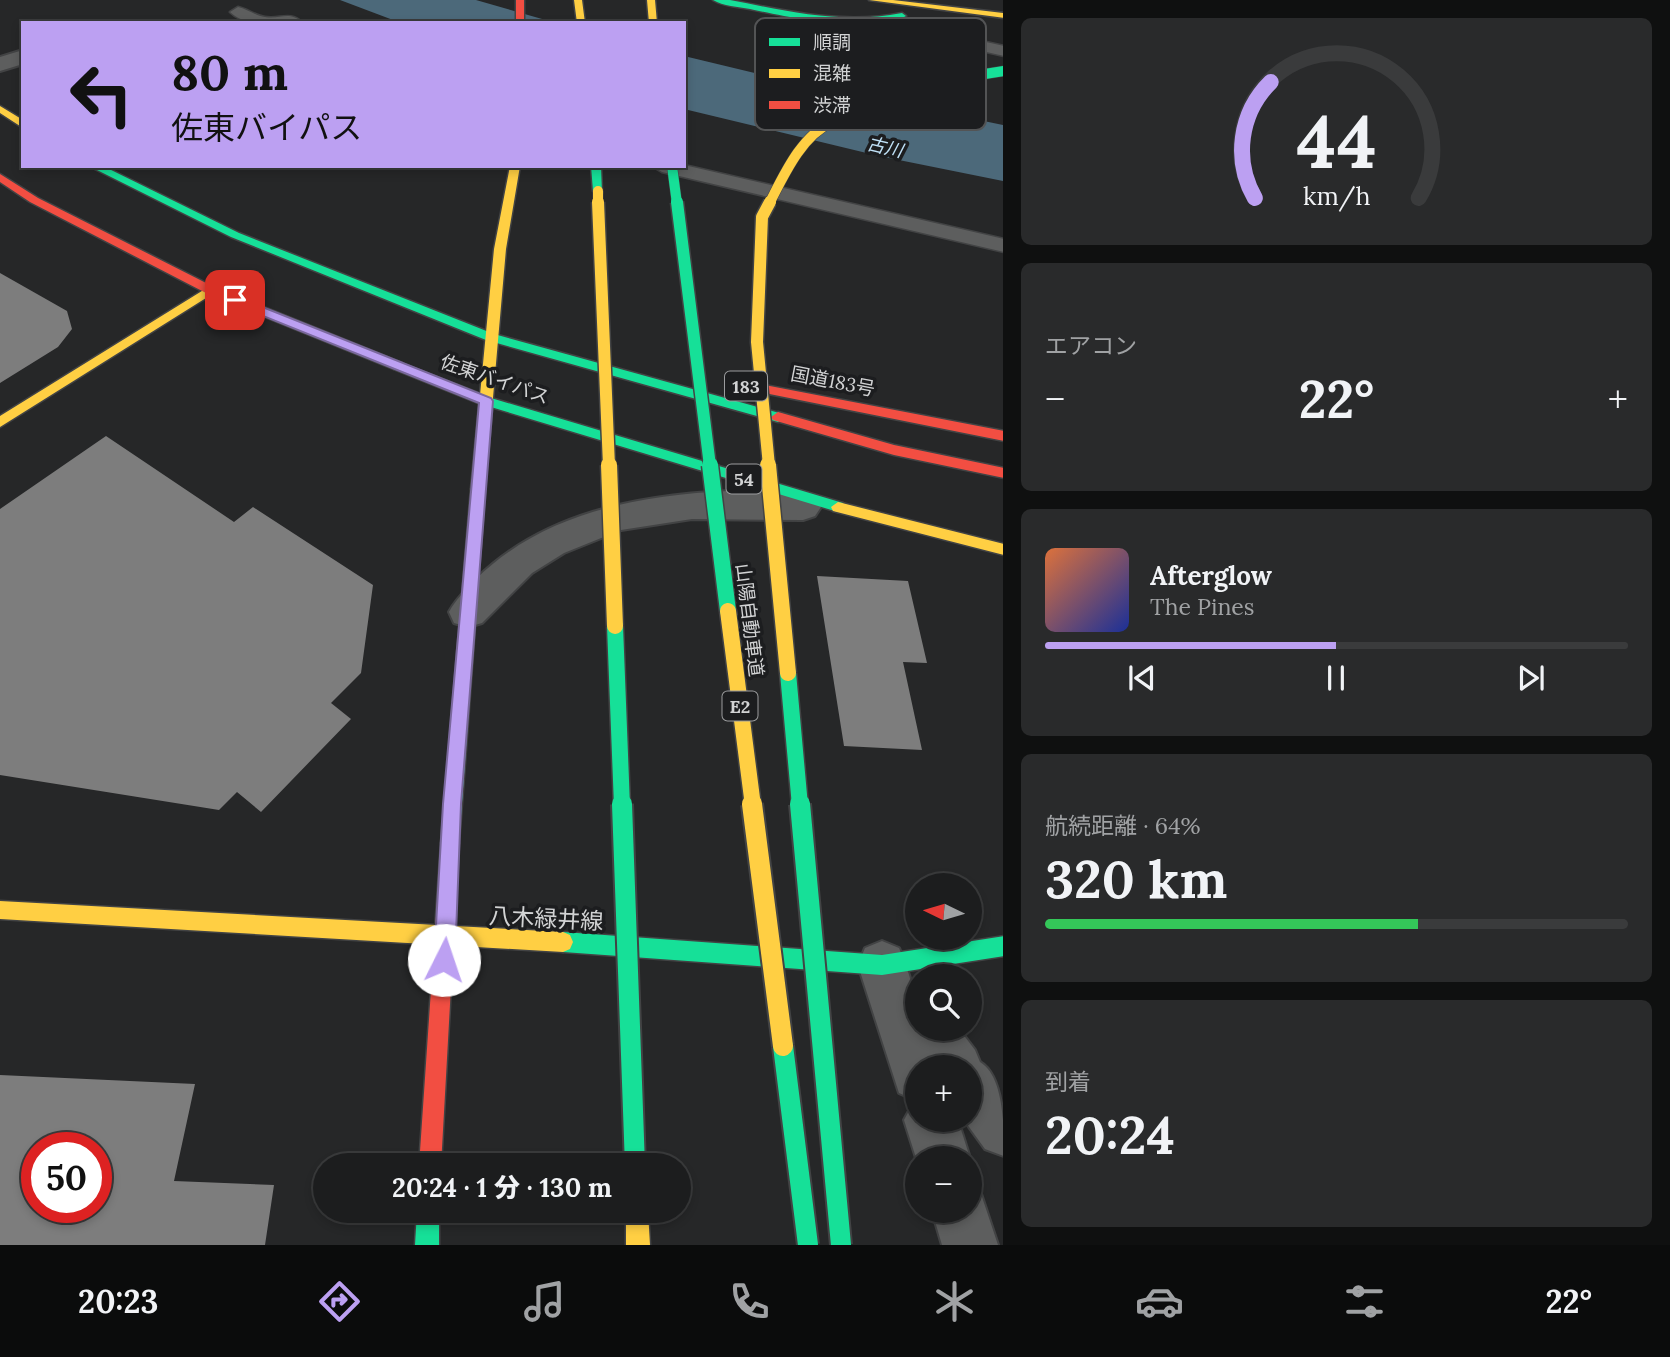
<!DOCTYPE html>
<html lang="ja">
<head>
<meta charset="utf-8">
<style>
	body { margin:0; font-family:Lora,"Noto Sans JP",serif; background:#292a2b; color:#f1f3f6; height:100vh; display:flex; flex-direction:column; font-size:26px; white-space:nowrap }
	* { box-sizing:border-box; margin:0 }
	p { font-size:23px; color:#a0a2a4 }
	.icon { flex:none; width:38px; height:38px; fill:none; stroke:currentColor; stroke-width:2; stroke-linecap:round; stroke-linejoin:round }
	.map { position:relative; flex:1; overflow:hidden }
	.side { display:flex; flex-direction:column; gap:18px; padding:18px; background:#0f1010; width:667px }
	.side>* { flex:none }
	.hud { position:absolute; left:21px; top:21px; width:665px; height:147px; border-radius:0px; box-shadow:0 4px 10px #0003,0 0 0 2px #3a3b3c; background:#bca0f2; color:#111; overflow:hidden }
	.needle { width:46px; rotate:275deg }
	.buttons { position:absolute; left:905px; top:873px; display:grid; gap:14px }
	.buttons a { display:grid; place-items:center; width:77px; height:77px; border-radius:50%; background:#1c1d1e; box-shadow:0 4px 10px #0003,0 0 0 2px #3a3b3c; font-size:35px }
	.speed { position:absolute; left:21px; top:1132px; display:flex; gap:14px; font-size:35px; font-weight:700; text-align:center }
	.speed>* { display:grid; place-content:center; width:91px; height:91px; border-radius:50%; background:#1c1d1e; box-shadow:0 4px 10px #0003,0 0 0 2px #3a3b3c; line-height:1 }
	.speed .limit { border:10px solid #d22; background:#fff; color:#111 }
	.pin { position:absolute; display:grid; place-items:center; width:60px; height:60px; color:#fff; margin:-30px; border-radius:14px; box-shadow:0 4px 10px #0006 }
	.me { position:absolute; width:77px; margin:-38px; rotate:4deg; stroke-linejoin:round; filter:drop-shadow(0 0 5px #0008) }
	.turn { display:flex; align-items:center; gap:24px; height:147px; padding:0 35px; font-size:32px }
	.turn .icon { width:91px; height:91px; stroke-width:2.5 }
	.turn b { display:block; font-size:49px; line-height:60px }
	.big { font-size:52px; font-weight:800; line-height:1.1 }
	.side .card { flex:1; display:flex; flex-direction:column; justify-content:center; gap:10px; min-width:0; padding:0 24px; border-radius:10px; background:#292a2b }
	.side .dial { align-items:center; gap:0 }
	.dial svg { height:182px; overflow:visible; fill:none; stroke:#3a3b3c; stroke-width:7; stroke-linecap:round; text-anchor:middle }
	.dial text { fill:#f1f3f6; stroke:none }
	.song { display:flex; align-items:center; gap:21px }
	.cover { width:84px; height:84px; border-radius:10px; background:linear-gradient(135deg,hsl(20 70% 55%),hsl(230 70% 35%)) }
	.played { height:7px; border-radius:4px; background:linear-gradient(90deg,#bca0f2 50%,#3a3b3c 50%) }
	.keys { display:flex; justify-content:space-around; direction:ltr }
	.heat { display:flex; justify-content:space-between; align-items:center; font-size:38px; direction:ltr }
	.charge { height:10px; border-radius:5px; background:linear-gradient(90deg,#34c759 64%,#3a3b3c 0) }
	.trip { position:absolute; left:313px; top:1153px; width:378px; height:70px; border-radius:35px; background:#1c1d1e; box-shadow:0 4px 10px #0003,0 0 0 2px #3a3b3c; font-weight:800; line-height:70px; text-align:center }
	.tab-bar { display:flex; height:112px; justify-content:space-around; align-items:center; background:#0b0c0c; color:#a0a2a4 }
	.tab-bar .icon { width:49px; height:49px }
	.tab-bar .active { color:#bca0f2 }
	.tab-bar b { font-size:32px; color:#f1f3f6 }
	main { display:flex; flex:1; min-height:0 }
	.map>svg:first-child { display:block }
	.water { fill:#4c697a }
	.building { fill:#7d7d7d; fill-rule:evenodd }
	.lines { fill:none; stroke-linecap:round; stroke-linejoin:round }
	.lane-casing { stroke:#424344; stroke-width:3 }
	.street-casing { stroke:#424344; stroke-width:4 }
	.fast-casing { stroke:#424344; stroke-width:3 }
	.slow-casing { stroke:#424344; stroke-width:3 }
	.jam-casing { stroke:#424344; stroke-width:3 }
	.lane { fill:#5d5e5e; fill-rule:evenodd }
	.street { fill:#5d5e5e; fill-rule:evenodd }
	.fast { fill:#16e098; fill-rule:evenodd }
	.slow { fill:#ffcf43; fill-rule:evenodd }
	.jam { fill:#f24e42; fill-rule:evenodd }
	.fast-bridge-far3-casing { stroke:#424344; stroke-width:11; stroke-linecap:butt }
	.fast-bridge-far2-casing { stroke:#424344; stroke-width:15; stroke-linecap:butt }
	.fast-bridge-far1-casing { stroke:#424344; stroke-width:19; stroke-linecap:butt }
	.fast-bridge-casing { stroke:#424344; stroke-width:24; stroke-linecap:butt }
	.slow-bridge-far3-casing { stroke:#424344; stroke-width:11; stroke-linecap:butt }
	.slow-bridge-far2-casing { stroke:#424344; stroke-width:15; stroke-linecap:butt }
	.slow-bridge-far1-casing { stroke:#424344; stroke-width:19; stroke-linecap:butt }
	.slow-bridge-casing { stroke:#424344; stroke-width:24; stroke-linecap:butt }
	.fast-bridge-far3 { stroke:#16e098; stroke-width:10 }
	.fast-bridge-far2 { stroke:#16e098; stroke-width:12 }
	.fast-bridge-far1 { stroke:#16e098; stroke-width:16 }
	.fast-bridge { stroke:#16e098; stroke-width:20 }
	.slow-bridge-far3 { stroke:#ffcf43; stroke-width:10 }
	.slow-bridge-far2 { stroke:#ffcf43; stroke-width:12 }
	.slow-bridge-far1 { stroke:#ffcf43; stroke-width:16 }
	.slow-bridge { stroke:#ffcf43; stroke-width:20 }
	.route { fill:#bca0f2; stroke:#7a689d; stroke-width:2 }
	.labels { text-anchor:middle; dominant-baseline:central; stroke-width:7; stroke-linejoin:round; paint-order:stroke }
	.far-water-label { font-size:18px; font-style:italic; fill:#c1e2f8; stroke:#1c1d1f }
	.shield { fill:#1c1d1f; stroke:#9b9c9e; stroke-width:2 }
	.shield-label { font-size:18px; font-weight:bold; fill:#d2d3d4 }
	.street-label { font-size:19px; fill:#d2d3d4; stroke:#1c1d1f }
	.near-street-label { font-size:23px; fill:#d2d3d4; stroke:#1c1d1f }
	.key { fill:#1c1d1f; stroke:#535455; stroke-width:2 }
	.key-label { font-size:19px; fill:#d2d3d4 }
</style>
</head>
<body>
<main>
<div class="map">
<svg width="1004" height="1245" viewBox="0 0 1004 1245">
	<rect width="100%" height="100%" fill="#262728"/>
	<path class="water" d="M340,0h136l80,23h-155z
		M684,56l87,21 232,48v56l-124,-25 -195,-47z"/>
	<path class="building" d="M0,273l67,38 5,18 -14,18 -58,36z
		M106,436l128,86 19,-15 120,78 -12,88 -30,30 20,16 -90,93 -24,-20 -18,18 -219,-35v-266z
		M817,576l91,5 19,82 -24,-1 19,88 -78,-4z
		M0,1075l195,9 -21,97 100,4 -9,60h-265zM37,1148h59v60h-59z"/>
	<g class="lines">
		<g class="lane-casing">
			<path id="lane" d="M238,7c9,2 18,9 27,10 15,3 24,-7 38,6 -22,0 -56,6 -73,-11z
				M878,18l126,28v10l-132,-30 -2,-3 2,-3z
				M684,165l320,74v13l-342,-80 -10,-6z"/>
		</g>
		<g class="street-casing">
			<path id="street" d="M23,50v14l-23,7v-14z
				M729,491l74,3 12,4 6,9 -6,9 -12,4 -111,-1 -71,11 -57,23 -32,20 -50,50 -14,4 -14,-4 -5,-11c7,-13 17,-22 27,-33 67,-66 162,-84 253,-88z
				M882,941l17,7c12,29 18,49 18,81h42l16,21 5,12c24,14 24,65 24,94l-19,-7 -21,-29h6v-52h-53v52h41l12,38h-53v3l-13,-41 11,-20 -16,-7 -41,-128 7,-17z
				M970,1187l10,4 18,54h-56l-10,-34h38z"/>
		</g>
		<g class="fast-casing">
			<path id="fast" d="M713,0h17c57,11 113,25 172,13l4,3c-34,20 -118,1 -156,-7 -12,-2 -27,-3 -37,-9z
				M89,166h14l136,67 255,101 289,80 2,3 -7,5 -292,-82 -255,-103z
				M591,166h10l1,27 -9,-2z
				M398,362l93,36 352,105 2,4 -7,5 -357,-108 -87,-35 -2,-3z
				M478,484l7,5 -26,354 -2,6 -7,3 -7,-3 -2,-6 30,-354z
				M563,932l319,23 122,-19v20l-122,19 -319,-23 -7,-3 -3,-7 3,-7z
				M417,1211h22v34h-24z"/>
		</g>
		<g class="slow-casing">
			<path id="slow" d="M574,0h8l3,23h-8z
				M647,0h8l2,23h-8z
				M869,0h24l111,13v5z
				M0,106l23,14v8l-23,-15z
				M510,166h10l-14,83 -21,240 -7,5 -7,-5 23,-240z
				M210,286l4,1v6l-214,134v-11z
				M838,502l166,42v11l-171,-44 -2,-4z
				M0,901l563,31 7,3 3,7 -3,7 -7,3 -563,-33z
				M626,1211h22l2,34h-24z"/>
		</g>
		<g class="jam-casing">
			<path id="jam" d="M516,0h8v23h-8z
				M0,174l38,24 176,89 188,76 2,3 -2,3h-8l-188,-76 -176,-91 -30,-20z
				M749,382l255,49v10l-260,-52v-6z
				M778,412l116,33 110,23v10l-110,-23 -121,-35 -2,-3z
				M450,834l7,3 2,6 -18,323h-22l22,-323 2,-6z"/>
		</g>
		<use href="#lane" class="lane"/>
		<use href="#street" class="street"/>
		<use href="#fast" class="fast"/>
		<use href="#slow" class="slow"/>
		<use href="#jam" class="jam"/>
		<g class="fast-bridge-far3-casing">
			<path id="fast-bridge-far3" d="M832,122l96,-39 76,-12
				M672,166l5,38"/>
		</g>
		<g class="fast-bridge-far2-casing">
			<path id="fast-bridge-far2" d="M677,202l33,264"/>
		</g>
		<g class="fast-bridge-far1-casing">
			<path id="fast-bridge-far1" d="M710,465l18,146
				M615,626l7,180
				M788,673l12,133"/>
		</g>
		<g class="fast-bridge-casing">
			<path id="fast-bridge" d="M622,804l13,362
				M800,804l41,441
				M783,1046l25,199"/>
		</g>
		<g class="slow-bridge-far3-casing">
			<path id="slow-bridge-far3" d="M598,191v13
				M769,204c15,-29 32,-68 63,-82"/>
		</g>
		<g class="slow-bridge-far2-casing">
			<path id="slow-bridge-far2" d="M598,202l11,264
				M769,466l-12,-124 5,-125 8,-15"/>
		</g>
		<g class="slow-bridge-far1-casing">
			<path id="slow-bridge-far1" d="M609,465l6,161
				M768,465l20,208
				M728,611l25,195"/>
		</g>
		<g class="slow-bridge-casing">
			<path id="slow-bridge" d="M752,804l31,242"/>
		</g>
		<use href="#fast-bridge-far3" class="fast-bridge-far3"/>
		<use href="#fast-bridge-far2" class="fast-bridge-far2"/>
		<use href="#fast-bridge-far1" class="fast-bridge-far1"/>
		<use href="#fast-bridge" class="fast-bridge"/>
		<use href="#slow-bridge-far3" class="slow-bridge-far3"/>
		<use href="#slow-bridge-far2" class="slow-bridge-far2"/>
		<use href="#slow-bridge-far1" class="slow-bridge-far1"/>
		<use href="#slow-bridge" class="slow-bridge"/>
	</g>
	<path class="route" d="M235,296l256,102 2,3 -32,403 -6,156 -3,7 -8,3 -7,-3 -3,-7 9,-156 36,-401 -248,-100 -2,-3z"/>
	<g class="labels">
		<g class="far-water-label">
			<text transform="translate(885 147) rotate(13)">古川</text>
		</g>
		<g class="shield">
			<rect x="725" y="371.5" width="42" height="29" rx="5"/>
			<rect x="726.5" y="464.5" width="35" height="29" rx="5"/>
			<rect x="722.5" y="691.5" width="35" height="29" rx="5"/>
		</g>
		<g class="shield-label">
			<text x="746" y="386">183</text>
			<text x="744" y="479">54</text>
			<text x="740" y="706">E2</text>
		</g>
		<g class="street-label">
			<text transform="translate(495 379) rotate(19)">佐東バイパス</text>
			<text transform="translate(833 381) rotate(11)">国道183号</text>
			<text transform="translate(750 620) rotate(83)">山陽自動車道</text>
		</g>
		<g class="near-street-label">
			<text transform="translate(546 918) rotate(3)">八木緑井線</text>
		</g>
	</g>
	<rect x="755" y="18" width="231" height="112" rx="10" class="key"/>
	<rect x="769" y="38" width="31" height="8" fill="#16e098"/>
	<rect x="769" y="69" width="31" height="9" fill="#ffcf43"/>
	<rect x="769" y="101" width="31" height="8" fill="#f24e42"/>
	<g class="key-label">
		<text x="813" y="49">順調</text>
		<text x="813" y="80">混雑</text>
		<text x="813" y="112">渋滞</text>
	</g>
</svg>
<div class="buttons">
<a><svg class="needle" viewBox="-14 -14 28 28"><path d="M0-13l5 13h-10z" fill="#e53935"/><path d="M0 13l5-13h-10z" fill="#a0a2a4"/></svg></a>
<a><svg class="icon" aria-label="search" viewBox="0 0 24 24"><circle cx="10" cy="10" r="6"/><path d="M15 15l6 6"/></svg></a>
<a>+</a>
<a>−</a>
</div>
<div class="speed"><div class="limit">50</div></div>
<div class="pin" style="left:235px;top:300px;background:#d93025"><svg class="icon" aria-label="arrive" viewBox="0 0 24 24"><path d="M6 21V4h12l-3 4 3 4H6"/></svg></div>
<svg class="me" style="left:444px;top:960px" viewBox="-20 -20 40 40"><circle r="19" fill="#fff"/><path d="M0-13L10 11 0 6-10 11z" fill="#bca0f2"/></svg>
<div class="trip">20:24 · 1 分 · 130 m</div>
<div class="hud">
<div class="turn"><svg class="icon" aria-label="left" viewBox="0 0 24 24"><path d="M17 20v-9H6M10 6l-5 5 5 5"/></svg><div><b>80 m</b>佐東バイパス</div></div>
</div>
</div>
<section class="side">
<div class="card dial"><svg viewBox="0 0 100 80">
<path d="M14 69A42 42 0 1 1 86 69"/>
<path d="M14 69A42 42 0 0 1 21 18" stroke="#bca0f2"/>
<text x="50" y="56" font-size="32" font-weight="700">44</text>
<text x="50" y="72" font-size="11">km/h</text>
</svg></div>
<div class="card"><p>エアコン</p>
<div class="heat"><a>−</a><b class="big">22°</b><a>+</a></div>
</div>
<div class="card">
<div class="song"><i class="cover"></i><div><b>Afterglow</b><p>The Pines</p></div></div>
<div class="played"></div>
<div class="keys"><svg class="icon" aria-label="previous" viewBox="0 0 24 24"><path d="M18 5L8 12l10 7zM5 5v14"/></svg><svg class="icon" aria-label="pause" viewBox="0 0 24 24"><path d="M8 5v14M16 5v14"/></svg><svg class="icon" aria-label="next" viewBox="0 0 24 24"><path d="M6 5l10 7-10 7zM19 5v14"/></svg></div>
</div>
<div class="card"><p>航続距離 · 64%</p><b class="big">320 km</b><div class="charge"></div></div>
<div class="card"><p>到着</p><b class="big">20:24</b></div>
</section>
</main>
<nav class="tab-bar">
<b>20:23</b>
<svg class="icon active" aria-label="directions" viewBox="0 0 24 24"><path d="M12 3l9 9-9 9-9-9zM9 14v-3h6M13 9l2 2-2 2"/></svg>
<svg class="icon" aria-label="music" viewBox="0 0 24 24"><path d="M9 18V5l10-2v13"/><circle cx="6" cy="18" r="3"/><circle cx="16" cy="16" r="3"/></svg>
<svg class="icon" aria-label="phone" viewBox="0 0 24 24"><path d="M5 4h4l2 5-3 2q2 4 5 5l2-3 5 2v4C11 20 4 13 5 4z"/></svg>
<svg class="icon" aria-label="climate" viewBox="0 0 24 24"><path d="M12 3v18M4 7l16 10M4 17L20 7"/></svg>
<svg class="icon" aria-label="car" viewBox="0 0 24 24"><path d="M5 17H2v-5l4-1 3-4h7l3 4 3 1v5h-3M9 17h6M6 11h13"/><circle cx="7" cy="17" r="2"/><circle cx="17" cy="17" r="2"/></svg>
<svg class="icon" aria-label="filters" viewBox="0 0 24 24"><path d="M4 7h16M4 17h16"/><circle cx="9" cy="7" r="2"/><circle cx="15" cy="17" r="2"/></svg>
<b>22°</b>
</nav>
</body>
</html>
